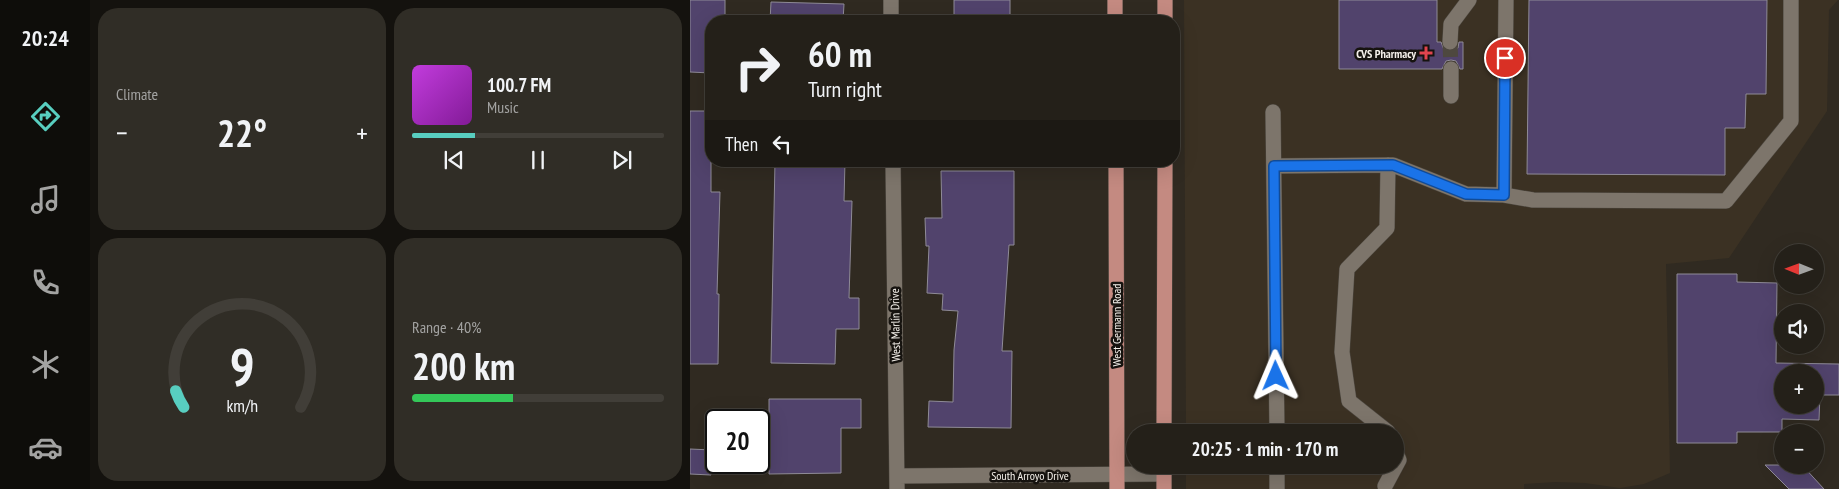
<!DOCTYPE html>
<html lang="en">
<head>
<meta charset="utf-8">
<style>
	body { margin:0; font-family:"PT Sans Narrow",sans-serif; background:#302d26; color:#f1f3f6; height:100vh; display:flex; flex-direction:column; font-size:19px; white-space:nowrap }
	* { box-sizing:border-box; margin:0 }
	p { font-size:16px; color:#a3a3a2 }
	.icon { flex:none; width:28px; height:28px; fill:none; stroke:currentColor; stroke-width:2; stroke-linecap:round; stroke-linejoin:round }
	.map { position:relative; flex:1; overflow:hidden }
	.side { display:flex; flex-direction:column; gap:8px; padding:8px; background:#14120e; width:600px }
	.side>* { flex:none }
	.guide { position:absolute; left:15px; top:15px; width:475px; height:152px; border-radius:20px; box-shadow:0 5px 20px #0002,0 0 0 1px #413e38; background:#242019; color:#f1f3f6; overflow:hidden }
	.needle { width:32px; rotate:271deg }
	.controls { position:absolute; left:1084px; top:244px; display:grid; gap:10px }
	.controls a { display:grid; place-items:center; width:50px; height:50px; border-radius:50%; background:#242019; box-shadow:0 5px 20px #0002,0 0 0 1px #413e38; font-size:25px }
	.speed { position:absolute; left:15px; top:409px; display:flex; gap:10px; font-size:25px; font-weight:700; text-align:center }
	.speed>* { display:grid; place-content:center; width:65px; height:65px; border-radius:50%; background:#242019; box-shadow:0 5px 20px #0002,0 0 0 1px #413e38; line-height:1 }
	.speed .limit { border:2px solid #111; border-radius:8px; background:#fff; color:#111 }
	.pin { position:absolute; display:grid; place-items:center; width:42px; height:42px; color:#fff; margin:-21px; border:2px solid #fff; border-radius:50%; box-shadow:0 1px 5px #0007 }
	.me { position:absolute; width:55px; margin:-28px; rotate:359deg; stroke-linejoin:round; filter:drop-shadow(0 0 4px #0008) }
	.turn { display:flex; align-items:center; gap:18px; height:105px; padding:0 20px; font-size:22px }
	.turn .icon { width:65px; height:65px; stroke-width:2.5 }
	.turn b { display:block; font-size:35px; line-height:42px }
	.then { display:flex; align-items:center; height:48px; padding:0 20px; background:#0003; gap:10px; font-size:19px }
	.big { font-size:38px; font-weight:700; line-height:1.1 }
	.side .card { flex:1; display:flex; flex-direction:column; justify-content:center; gap:8px; min-width:0; padding:0 18px; border-radius:20px; background:#302d26 }
	.side .dial { align-items:center; gap:0 }
	.dial svg { height:130px; overflow:visible; fill:none; stroke:#413e38; stroke-width:7; stroke-linecap:round; text-anchor:middle }
	.dial text { fill:#f1f3f6; stroke:none }
	.song { display:flex; align-items:center; gap:15px }
	.cover { width:60px; height:60px; border-radius:8px; background:linear-gradient(135deg,hsl(290 70% 55%),hsl(290 70% 35%)) }
	.played { height:5px; border-radius:2px; background:linear-gradient(90deg,#58cec0 25%,#413e38 25%) }
	.keys { display:flex; justify-content:space-around; direction:ltr }
	.heat { display:flex; justify-content:space-between; align-items:center; font-size:28px; direction:ltr }
	.charge { height:8px; border-radius:4px; background:linear-gradient(90deg,#34c759 40%,#413e38 0) }
	.side .tiles { flex:1; display:grid; gap:8px; grid-template-columns:repeat(2,1fr) }
	.trip { position:absolute; left:436px; top:424px; width:278px; height:50px; border-radius:25px; background:#242019; box-shadow:0 5px 20px #0002,0 0 0 1px #413e38; font-weight:700; line-height:50px; text-align:center }
	main { display:flex; flex:1; min-height:0 }
	.dock { display:flex; flex-direction:column; width:90px; justify-content:space-around; align-items:center; background:#0e0d0a; color:#a3a3a2 }
	.dock .icon { width:35px; height:35px }
	.dock .selected { color:#58cec0 }
	.dock b { font-size:22px; color:#f1f3f6 }
	.map>svg:first-child { display:block }
	.built { fill:#3b3123 }
	.building { fill:#51436c; stroke:#8f8b97; fill-rule:evenodd }
	.lines { fill:none; stroke-linecap:round; stroke-linejoin:round }
	.minor-tunnel { stroke:#4e483f; stroke-width:15; stroke-dasharray:15 8; stroke-linecap:butt }
	.minor-casing { stroke:#4d4840; stroke-width:16 }
	.major-casing { stroke:#4d4840; stroke-width:16 }
	.minor { stroke:#7d756b; stroke-width:15 }
	.major { stroke:#c48a81; stroke-width:15 }
	.route-casing { stroke:#114b97; stroke-width:12 }
	.route { stroke:#1a73e8; stroke-width:9 }
	.health-dot { fill:#e0444e; stroke:#16130f; stroke-width:2 }
	.labels { text-anchor:middle; dominant-baseline:central; stroke-width:5; stroke-linejoin:round; paint-order:stroke }
	.poi-label { font-size:12px; font-weight:bold; fill:#f5f1eb; stroke:#16130f; text-anchor:end }
	.street-label { font-size:12px; fill:#f5f1eb; stroke:#16130f }
</style>
</head>
<body>
<main>
<nav class="dock">
<b>20:24</b>
<svg class="icon selected" aria-label="directions" viewBox="0 0 24 24"><path d="M12 3l9 9-9 9-9-9zM9 14v-3h6M13 9l2 2-2 2"/></svg>
<svg class="icon" aria-label="music" viewBox="0 0 24 24"><path d="M9 18V5l10-2v13"/><circle cx="6" cy="18" r="3"/><circle cx="16" cy="16" r="3"/></svg>
<svg class="icon" aria-label="phone" viewBox="0 0 24 24"><path d="M5 4h4l2 5-3 2q2 4 5 5l2-3 5 2v4C11 20 4 13 5 4z"/></svg>
<svg class="icon" aria-label="climate" viewBox="0 0 24 24"><path d="M12 3v18M4 7l16 10M4 17L20 7"/></svg>
<svg class="icon" aria-label="car" viewBox="0 0 24 24"><path d="M5 17H2v-5l4-1 3-4h7l3 4 3 1v5h-3M9 17h6M6 11h13"/><circle cx="7" cy="17" r="2"/><circle cx="17" cy="17" r="2"/></svg>
</nav>
<section class="side">
<div class="tiles">
<div class="card"><p>Climate</p>
<div class="heat"><a>−</a><b class="big">22°</b><a>+</a></div>
</div>
<div class="card">
<div class="song"><i class="cover"></i><div><b>100.7 FM</b><p>Music</p></div></div>
<div class="played"></div>
<div class="keys"><svg class="icon" aria-label="previous" viewBox="0 0 24 24"><path d="M18 5L8 12l10 7zM5 5v14"/></svg><svg class="icon" aria-label="pause" viewBox="0 0 24 24"><path d="M8 5v14M16 5v14"/></svg><svg class="icon" aria-label="next" viewBox="0 0 24 24"><path d="M6 5l10 7-10 7zM19 5v14"/></svg></div>
</div>
<div class="card dial"><svg viewBox="0 0 100 80">
<path d="M14 69A42 42 0 1 1 86 69"/>
<path d="M14 69A42 42 0 0 1 9 59" stroke="#58cec0"/>
<text x="50" y="56" font-size="32" font-weight="700">9</text>
<text x="50" y="72" font-size="11">km/h</text>
</svg></div>
<div class="card"><p>Range · 40%</p><b class="big">200 km</b><div class="charge"></div></div>
</div>
</section>
<div class="map">
<svg width="1149" height="489" viewBox="0 0 1149 489">
	<rect width="100%" height="100%" fill="#302a21"/>
	<path class="built" d="M494,0h654l-9,10 -2,101 -98,147 -63,6 4,209 -26,11 -24,4 -35,-5 -29,-1 -32,2v5h-338v-24h209v-33h-209z"/>
	<path class="building" d="M0,0h35v21h-14v52l-21,-1z
		M264,0h56v21h-56z
		M649,0h98v42h4l3,8 6,1 8,-3 1,-6h4v27h-3l-4,-8 -5,-1 -5,1 -4,8h-103z
		M839,0h238l-1,94h-20l-1,34h-20v47l-198,-1z
		M81,2l73,2 -1,17h-73z
		M0,111h21v81h9l-3,102h2l-1,70h-28z
		M85,161h70l-1,40h8l-3,97h10v31h-23l-1,35 -64,-1z
		M251,171h73v74h-5l-7,106h10l-1,77 -83,-1 1,-26 24,1 1,-52 4,-39 -16,-1 1,-16 -16,-1 2,-47h-3l-1,-28h17z
		M987,274h60v8l40,1 -1,80 63,1v31h-19l-1,25 -37,-1v13h-45v11h-60zM1092,372h33v33h-33z
		M79,399h92v29h-20v45l-72,1z
		M0,449l22,1 -1,25 -21,-1z
		M1075,465h37l22,24h-35z"/>
	<g class="lines">
		<path class="minor-tunnel" d="M760,42l1,27"/>
		<g class="minor-casing">
			<path id="minor" d="M201,0v21
				M760,42l1,-18 18,-24
				M761,69v27
				M583,112l4,320
				M203,161l4,328
				M584,166l119,-1 73,29 38,1 29,5 193,1 65,-80v-121
				M814,195l2,-195
				M698,432l-39,-31 -7,-49 5,-83 40,-41 1,-63
				M207,476l267,-2
				M695,486l14,-26 -4,-10
				M587,489v-24"/>
		</g>
		<g class="major-casing">
			<path id="major" d="M425,0v21
				M475,0v21
				M426,161l1,328
				M474,432l1,-271
				M474,465v24"/>
		</g>
		<use href="#minor" class="minor"/>
		<use href="#major" class="major"/>
	</g>
	<g class="lines">
		<g class="route-casing">
			<path id="route" d="M586,376l-2,-210 119,-1 73,29 38,1 1,-137"/>
		</g>
		<use href="#route" class="route"/>
	</g>
	<path class="health-dot" d="M733.5 45.5h5v5h5v5h-5v5h-5v-5h-5v-5h5z"/>
	<g class="labels">
		<g class="poi-label">
			<text x="726" y="53">CVS Pharmacy</text>
		</g>
		<g class="street-label">
			<text transform="translate(205 325) rotate(-91)">West Marlin Drive</text>
			<text transform="translate(426 325) rotate(-90)">West Germann Road</text>
			<text x="340" y="475">South Arroyo Drive</text>
		</g>
	</g>
</svg>
<div class="controls">
<a><svg class="needle" viewBox="-14 -14 28 28"><path d="M0-13l5 13h-10z" fill="#e53935"/><path d="M0 13l5-13h-10z" fill="#a3a3a2"/></svg></a>
<a><svg class="icon" aria-label="sound" viewBox="0 0 24 24"><path d="M4 9h4l5-4v14l-5-4H4zM17 9q2 3 0 6"/></svg></a>
<a>+</a>
<a>−</a>
</div>
<div class="speed"><div class="limit">20</div></div>
<div class="pin" style="left:815px;top:58px;background:#d93025"><svg class="icon" aria-label="arrive" viewBox="0 0 24 24"><path d="M6 21V4h12l-3 4 3 4H6"/></svg></div>
<svg class="me" style="left:586px;top:376px" viewBox="-20 -20 40 40"><path d="M0-17L14 15 0 8-14 15z" fill="#1a73e8" stroke="#fff" stroke-width="4"/></svg>
<div class="trip">20:25 · 1 min · 170 m</div>
<div class="guide">
<div class="turn"><svg class="icon" aria-label="right" viewBox="0 0 24 24"><path d="M7 20v-9h11M14 6l5 5-5 5"/></svg><div><b>60 m</b>Turn right</div></div>
<div class="then">Then<svg class="icon" aria-label="left" viewBox="0 0 24 24"><path d="M17 20v-9H6M10 6l-5 5 5 5"/></svg></div>
</div>
</div>
</main>
</body>
</html>
